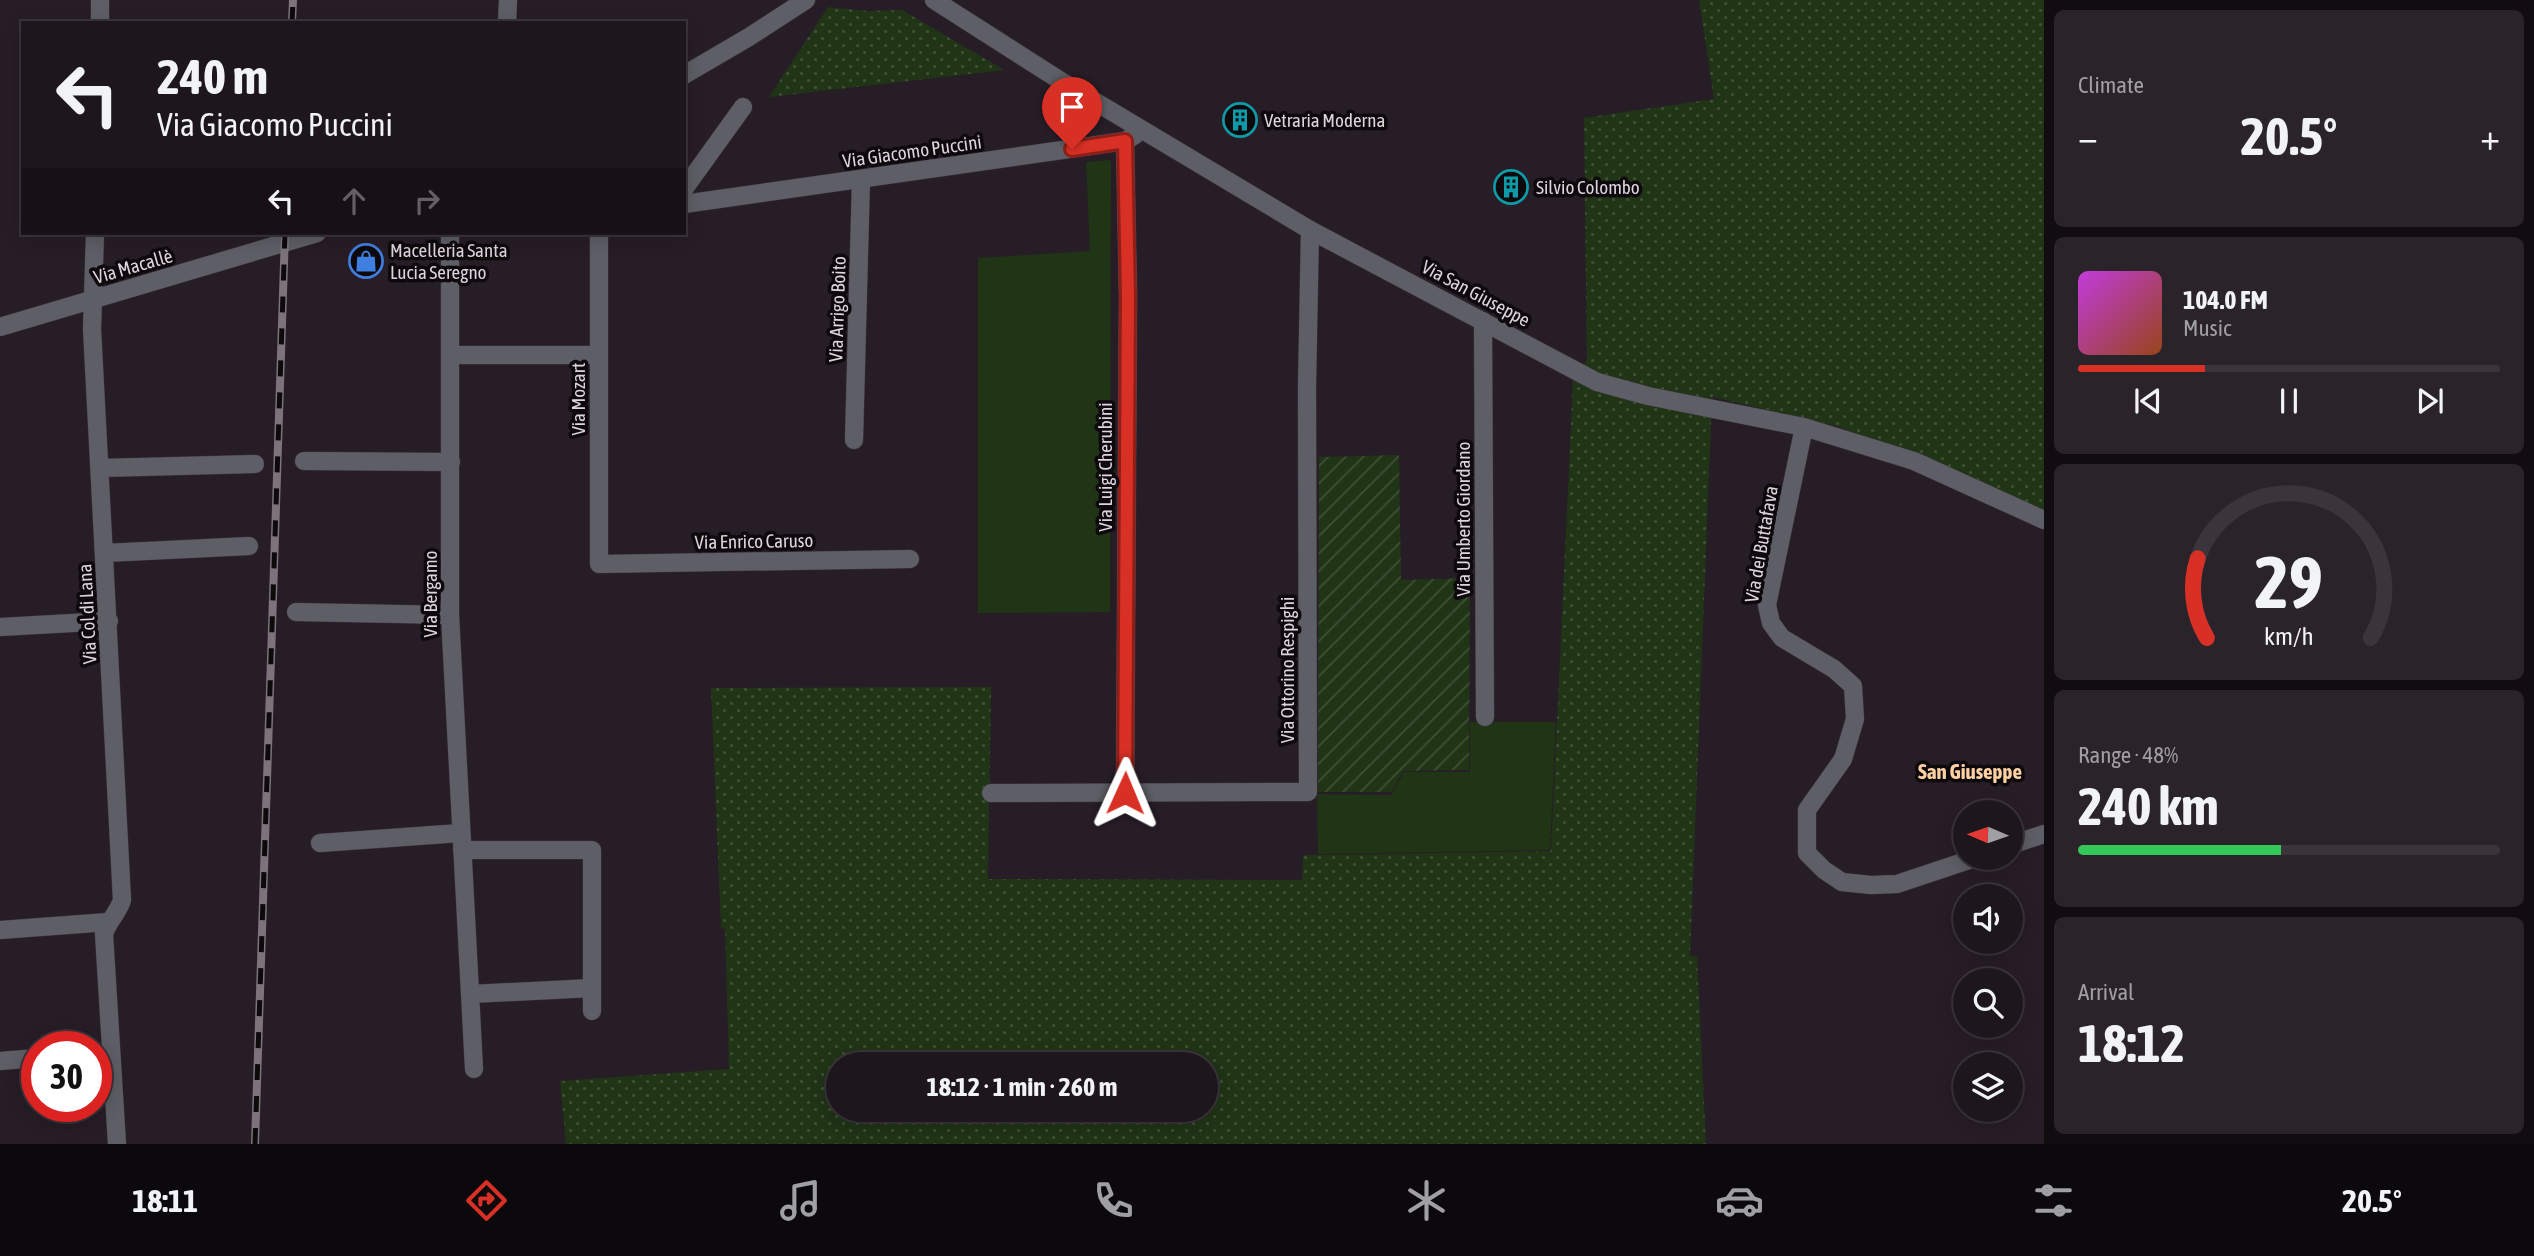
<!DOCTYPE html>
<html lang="en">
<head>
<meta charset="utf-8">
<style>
	body { margin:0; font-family:"Asap Condensed",sans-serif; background:#2a232a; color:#f1f3f6; height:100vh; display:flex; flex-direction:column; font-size:26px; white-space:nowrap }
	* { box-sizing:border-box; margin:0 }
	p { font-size:23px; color:#a09fa4 }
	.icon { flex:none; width:38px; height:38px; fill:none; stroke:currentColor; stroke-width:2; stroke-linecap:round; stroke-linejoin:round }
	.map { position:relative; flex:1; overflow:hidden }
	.sheet { display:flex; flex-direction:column; gap:10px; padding:10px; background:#100c10; width:490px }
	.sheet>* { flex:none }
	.guide { position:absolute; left:21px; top:21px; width:665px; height:214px; border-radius:0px; box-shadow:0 4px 18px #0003,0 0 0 2px #3b353b; background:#1d161d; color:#f1f3f6; overflow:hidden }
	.needle { width:46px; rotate:272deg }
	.tools { position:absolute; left:1953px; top:800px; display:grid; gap:14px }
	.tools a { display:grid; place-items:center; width:70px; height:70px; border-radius:50%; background:#1d161d; box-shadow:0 4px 18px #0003,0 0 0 2px #3b353b; font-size:35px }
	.speed { position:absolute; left:21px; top:1031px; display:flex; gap:14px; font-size:35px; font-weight:700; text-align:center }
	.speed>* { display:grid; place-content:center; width:91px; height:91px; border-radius:50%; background:#1d161d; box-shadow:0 4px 18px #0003,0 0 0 2px #3b353b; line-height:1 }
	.speed .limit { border:10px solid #d22; background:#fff; color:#111 }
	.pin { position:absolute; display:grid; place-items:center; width:60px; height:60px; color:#fff; margin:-72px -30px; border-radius:50% 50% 50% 0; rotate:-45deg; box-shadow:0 0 7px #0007 }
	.pin .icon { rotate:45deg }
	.me { position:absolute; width:77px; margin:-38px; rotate:1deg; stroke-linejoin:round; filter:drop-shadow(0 0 5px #0008) }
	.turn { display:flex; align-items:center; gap:24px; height:147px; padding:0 21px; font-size:32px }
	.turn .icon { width:91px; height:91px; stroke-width:2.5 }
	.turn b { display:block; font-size:49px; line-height:60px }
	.lanes { display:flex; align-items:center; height:66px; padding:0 21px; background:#0003; justify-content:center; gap:35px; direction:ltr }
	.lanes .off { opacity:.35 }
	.big { font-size:52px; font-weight:700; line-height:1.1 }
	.sheet .widget { flex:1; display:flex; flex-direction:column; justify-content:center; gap:10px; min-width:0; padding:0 24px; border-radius:10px; background:#2a232a }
	.sheet .dial { align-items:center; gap:0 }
	.dial svg { height:182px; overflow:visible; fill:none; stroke:#3b353b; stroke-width:7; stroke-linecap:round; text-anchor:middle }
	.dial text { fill:#f1f3f6; stroke:none }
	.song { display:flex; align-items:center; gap:21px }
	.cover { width:84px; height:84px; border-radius:10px; background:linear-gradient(135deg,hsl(290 70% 55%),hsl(20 70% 35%)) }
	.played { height:7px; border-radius:4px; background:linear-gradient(90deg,#d93025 30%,#3b353b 30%) }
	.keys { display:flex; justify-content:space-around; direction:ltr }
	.heat { display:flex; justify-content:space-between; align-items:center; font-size:38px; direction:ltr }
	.charge { height:10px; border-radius:5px; background:linear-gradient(90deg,#34c759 48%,#3b353b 0) }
	.trip { position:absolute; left:826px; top:1052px; width:392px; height:70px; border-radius:35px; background:#1d161d; box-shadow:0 4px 18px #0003,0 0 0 2px #3b353b; font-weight:700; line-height:70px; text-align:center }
	.tab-bar { display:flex; height:112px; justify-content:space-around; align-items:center; background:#0c090c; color:#a09fa4 }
	.tab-bar .icon { width:49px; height:49px }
	.tab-bar .current { color:#d93025 }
	.tab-bar b { font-size:32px; color:#f1f3f6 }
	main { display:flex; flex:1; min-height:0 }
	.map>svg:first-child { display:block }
	.grass { fill:#203416 }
	.park { fill:url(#park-dots); fill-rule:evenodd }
	.garden { fill:url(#garden-furrows) }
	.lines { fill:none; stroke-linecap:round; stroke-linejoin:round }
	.minor-casing { stroke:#403740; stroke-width:19 }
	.minor { stroke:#5e5f66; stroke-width:18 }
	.rail-casing { stroke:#7c737b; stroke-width:8 }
	.rail { stroke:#0d090d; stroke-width:5; stroke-dasharray:16; stroke-linecap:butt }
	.route-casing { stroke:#8d1f18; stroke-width:18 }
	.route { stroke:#d93025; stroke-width:12 }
	.labels { text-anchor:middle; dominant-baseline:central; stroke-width:7; stroke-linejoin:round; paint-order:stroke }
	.poi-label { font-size:19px; fill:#ddd5dc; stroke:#0d090d; text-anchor:start }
	.street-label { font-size:19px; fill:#ddd5dc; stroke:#0d090d }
	.neighbourhood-label { font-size:21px; font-weight:bold; fill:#fdd1a1; stroke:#0d090d }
</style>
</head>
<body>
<main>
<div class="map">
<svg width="2044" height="1144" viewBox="0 0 2044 1144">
	<defs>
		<pattern id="park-dots" width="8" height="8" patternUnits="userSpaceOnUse" patternTransform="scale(1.75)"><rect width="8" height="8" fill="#203416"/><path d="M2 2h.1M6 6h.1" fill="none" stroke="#405037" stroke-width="1.8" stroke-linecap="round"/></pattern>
		<pattern id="garden-furrows" width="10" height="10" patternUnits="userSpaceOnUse" patternTransform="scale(1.75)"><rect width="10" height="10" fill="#203416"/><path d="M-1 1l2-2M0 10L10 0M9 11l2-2" fill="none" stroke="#405037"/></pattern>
	</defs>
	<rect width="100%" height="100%" fill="#271d27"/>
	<path class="grass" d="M1111,160l-1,452 -132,1v-355l112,-7 -4,-89z
		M1470,722h86l-6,128 -232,4 -1,-60 74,1 13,-23h66z"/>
	<path class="park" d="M1699,0h345v516l-133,-61 -74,-29 -125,-29 -22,559 7,1 9,187h-1140l-6,-63 169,-12 -4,-140 -4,-1 -10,-240 280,-1 -3,192 314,1 1,-25 248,-4 22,-470 14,-21 -3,-242 130,-19zM838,1064h368v46h-368z
		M828,7l39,4 35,-1 102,60 -235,27z"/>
	<path class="garden" d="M1399,455l2,125 69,-2 -1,192 -66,1 -11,21h-74l1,-335z"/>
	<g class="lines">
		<g class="minor-casing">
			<path id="minor" d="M934,0l130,83 246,147 287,152 51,14 156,31 110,34 130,59
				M100,23v-23
				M507,23l1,-23
				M684,75l65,-38 57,-37
				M684,189l59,-82
				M684,204l441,-63 10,-6
				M95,233l-3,96 30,571c-4,13 -14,21 -18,34l13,210
				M450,233v382l24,454
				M599,233v331l311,-5
				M1483,321l2,396
				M0,327l317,-94
				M451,355h148
				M1804,427l-37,178 4,18 11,15 52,31 19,17 2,33 -12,40 -36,51v43l17,17 18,12 29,3 26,-1 78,-26
				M854,440l7,-260
				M304,461l147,1
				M101,468l154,-4
				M105,553l144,-7
				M296,612l154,3
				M0,627l109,-6
				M991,793l317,-1 -1,-405 3,-157
				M1125,793l3,-498 -3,-154
				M320,843l140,-10
				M2011,845l33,-11
				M462,850h130v161
				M0,930l108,-8
				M471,994l121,-6
				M0,1061l37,-3"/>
		</g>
		<use href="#minor" class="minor"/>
		<g class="rail-casing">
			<path id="rail" d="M292,23l1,-23
				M255,1144l30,-911"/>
		</g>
		<use href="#rail" class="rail"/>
	</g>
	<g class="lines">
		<g class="route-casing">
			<path id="route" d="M1072,149l53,-8 3,155 -3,497"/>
		</g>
		<use href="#route" class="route"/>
	</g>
	<defs>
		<g id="building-ring" transform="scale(1.75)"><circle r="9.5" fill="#0d090d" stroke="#0f9aa8" stroke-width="1.5"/><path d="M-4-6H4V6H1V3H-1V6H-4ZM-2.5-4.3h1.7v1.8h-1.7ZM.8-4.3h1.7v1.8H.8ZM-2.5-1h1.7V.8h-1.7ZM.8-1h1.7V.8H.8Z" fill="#0f9aa8"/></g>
		<g id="shop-ring" transform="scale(1.75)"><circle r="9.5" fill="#0d090d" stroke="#3f7fe0" stroke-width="1.5"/><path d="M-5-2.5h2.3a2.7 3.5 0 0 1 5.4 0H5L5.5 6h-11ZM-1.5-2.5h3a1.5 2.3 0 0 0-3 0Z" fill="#3f7fe0"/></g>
	</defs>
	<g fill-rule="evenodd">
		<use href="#building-ring" x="1240" y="120"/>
		<use href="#building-ring" x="1511" y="187"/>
		<use href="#shop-ring" x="366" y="261"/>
	</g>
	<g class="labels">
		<g class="poi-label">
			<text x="1264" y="120">Vetraria Moderna</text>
			<text x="1536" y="187">Silvio Colombo</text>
			<text x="390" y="250">Macelleria Santa<tspan x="390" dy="22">Lucia Seregno</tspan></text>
		</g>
		<g class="street-label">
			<text transform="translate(912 151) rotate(-8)">Via Giacomo Puccini</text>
			<text transform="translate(133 266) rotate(-16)">Via Macallè</text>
			<text transform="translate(1476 293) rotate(28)">Via San Giuseppe</text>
			<text transform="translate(837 309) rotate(-88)">Via Arrigo Boito</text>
			<text transform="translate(578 399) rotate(-90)">Via Mozart</text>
			<text transform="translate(1105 467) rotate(-90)">Via Luigi Cherubini</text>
			<text transform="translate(1463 519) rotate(-90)">Via Umberto Giordano</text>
			<text transform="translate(754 541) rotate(-1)">Via Enrico Caruso</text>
			<text transform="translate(1761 544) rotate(-80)">Via dei Buttafava</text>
			<text transform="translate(430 594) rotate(-90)">Via Bergamo</text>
			<text transform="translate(87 614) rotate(-93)">Via Col di Lana</text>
			<text transform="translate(1287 670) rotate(-90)">Via Ottorino Respighi</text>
		</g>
		<g class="neighbourhood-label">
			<text x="1970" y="771">San Giuseppe</text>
		</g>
	</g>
</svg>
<div class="tools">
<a><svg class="needle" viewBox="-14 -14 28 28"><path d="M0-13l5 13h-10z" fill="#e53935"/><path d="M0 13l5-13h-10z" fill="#a09fa4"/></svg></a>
<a><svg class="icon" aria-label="sound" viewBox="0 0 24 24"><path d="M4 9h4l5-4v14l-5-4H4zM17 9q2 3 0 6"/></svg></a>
<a><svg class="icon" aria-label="search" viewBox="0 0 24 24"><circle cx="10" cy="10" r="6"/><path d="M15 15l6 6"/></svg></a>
<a><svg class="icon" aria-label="layers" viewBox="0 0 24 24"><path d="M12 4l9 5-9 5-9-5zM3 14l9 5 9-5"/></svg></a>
</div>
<div class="speed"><div class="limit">30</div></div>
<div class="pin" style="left:1072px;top:149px;background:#d93025"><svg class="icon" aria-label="arrive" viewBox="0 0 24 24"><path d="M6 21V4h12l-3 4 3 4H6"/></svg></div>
<svg class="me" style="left:1125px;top:793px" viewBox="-20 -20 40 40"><path d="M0-17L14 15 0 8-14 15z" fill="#d93025" stroke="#fff" stroke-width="4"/></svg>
<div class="trip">18:12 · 1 min · 260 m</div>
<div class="guide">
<div class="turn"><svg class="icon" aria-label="left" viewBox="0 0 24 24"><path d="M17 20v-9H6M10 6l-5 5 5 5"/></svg><div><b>240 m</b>Via Giacomo Puccini</div></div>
<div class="lanes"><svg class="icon" aria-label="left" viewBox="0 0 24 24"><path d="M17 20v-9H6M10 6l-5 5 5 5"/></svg><svg class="icon off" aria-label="ahead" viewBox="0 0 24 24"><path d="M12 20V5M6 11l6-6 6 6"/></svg><svg class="icon off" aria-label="right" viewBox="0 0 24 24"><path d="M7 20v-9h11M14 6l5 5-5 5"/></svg></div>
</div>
</div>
<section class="sheet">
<div class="widget"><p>Climate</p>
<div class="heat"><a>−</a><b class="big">20.5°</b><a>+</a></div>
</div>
<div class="widget">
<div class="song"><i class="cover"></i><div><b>104.0 FM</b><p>Music</p></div></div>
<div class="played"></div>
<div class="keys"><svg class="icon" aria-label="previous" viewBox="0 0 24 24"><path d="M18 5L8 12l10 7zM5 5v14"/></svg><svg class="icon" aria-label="pause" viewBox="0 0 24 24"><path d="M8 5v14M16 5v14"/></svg><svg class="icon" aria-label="next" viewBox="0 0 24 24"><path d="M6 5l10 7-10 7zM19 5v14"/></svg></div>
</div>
<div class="widget dial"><svg viewBox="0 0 100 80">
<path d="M14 69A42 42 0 1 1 86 69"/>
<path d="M14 69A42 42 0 0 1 10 34" stroke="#d93025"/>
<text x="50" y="56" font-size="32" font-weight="700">29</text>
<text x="50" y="72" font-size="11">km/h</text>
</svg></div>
<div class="widget"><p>Range · 48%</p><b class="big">240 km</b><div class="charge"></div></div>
<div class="widget"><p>Arrival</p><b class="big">18:12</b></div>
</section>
</main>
<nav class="tab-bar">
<b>18:11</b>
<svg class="icon current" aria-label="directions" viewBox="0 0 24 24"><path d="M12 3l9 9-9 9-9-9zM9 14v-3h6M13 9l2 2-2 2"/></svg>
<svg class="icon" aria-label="music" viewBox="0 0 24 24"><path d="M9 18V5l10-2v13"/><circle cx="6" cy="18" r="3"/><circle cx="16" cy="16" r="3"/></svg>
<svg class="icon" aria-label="phone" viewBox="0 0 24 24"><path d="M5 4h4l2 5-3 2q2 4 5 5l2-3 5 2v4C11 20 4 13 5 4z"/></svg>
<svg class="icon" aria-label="climate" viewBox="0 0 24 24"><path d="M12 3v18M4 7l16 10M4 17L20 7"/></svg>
<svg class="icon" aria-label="car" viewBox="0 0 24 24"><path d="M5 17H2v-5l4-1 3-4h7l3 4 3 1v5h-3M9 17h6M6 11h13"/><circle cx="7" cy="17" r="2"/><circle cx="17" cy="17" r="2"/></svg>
<svg class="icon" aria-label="filters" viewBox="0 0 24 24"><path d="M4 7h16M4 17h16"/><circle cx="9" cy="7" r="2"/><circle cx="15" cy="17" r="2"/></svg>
<b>20.5°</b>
</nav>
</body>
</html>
